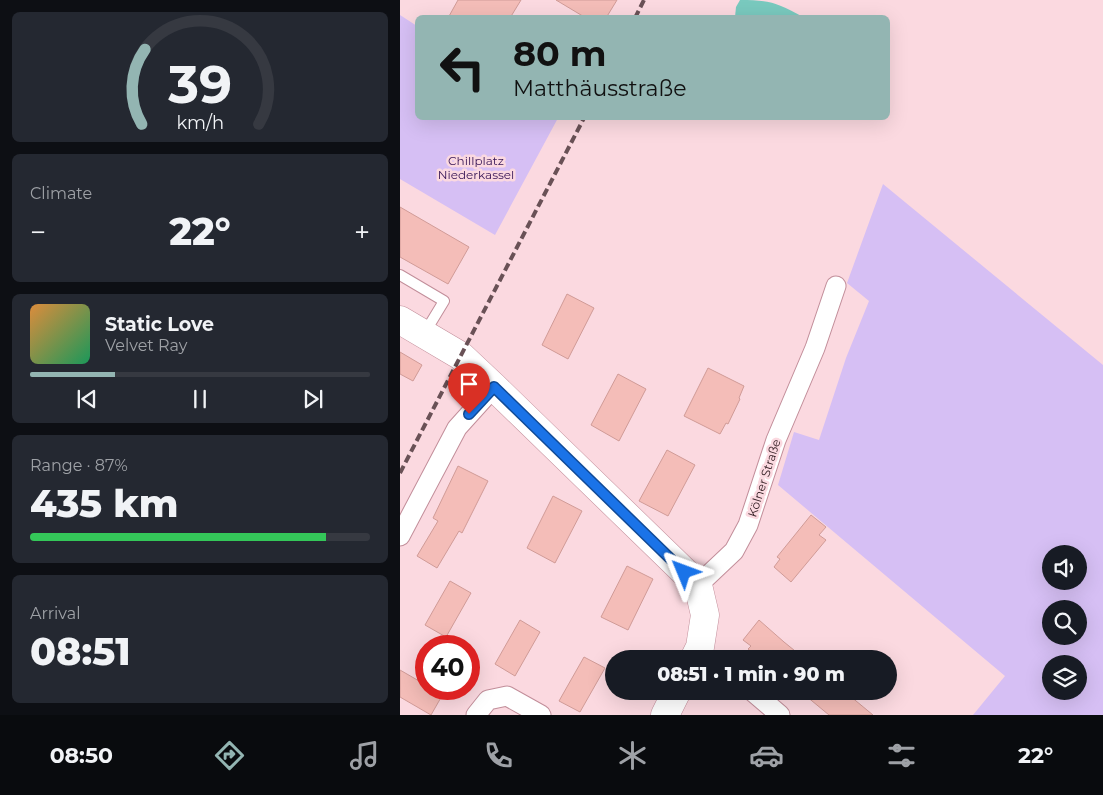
<!DOCTYPE html>
<html lang="en">
<head>
<meta charset="utf-8">
<style>
	body { margin:0; font-family:Montserrat,sans-serif; background:#242831; color:#f1f3f6; height:100vh; display:flex; flex-direction:column; font-size:19px; white-space:nowrap }
	* { box-sizing:border-box; margin:0 }
	p { font-size:16px; color:#9ea1a6 }
	.icon { flex:none; width:28px; height:28px; fill:none; stroke:currentColor; stroke-width:2; stroke-linecap:round; stroke-linejoin:round }
	.map { position:relative; flex:1; overflow:hidden }
	.details { display:flex; flex-direction:column; gap:12px; padding:12px; background:#0d0f14; width:400px }
	.details>* { flex:none }
	.hud { position:absolute; left:15px; top:15px; width:475px; height:105px; border-radius:8px; box-shadow:0 5px 20px #0002; background:#93b5b2; color:#111; overflow:hidden }
	.buttons { position:absolute; left:642px; top:545px; display:grid; gap:10px }
	.buttons a { display:grid; place-items:center; width:45px; height:45px; border-radius:50%; background:#171b24; box-shadow:0 5px 20px #0002; font-size:25px }
	.speed { position:absolute; left:15px; top:635px; display:flex; gap:10px; font-size:25px; font-weight:700; text-align:center }
	.speed>* { display:grid; place-content:center; width:65px; height:65px; border-radius:50%; background:#171b24; box-shadow:0 5px 20px #0002; line-height:1 }
	.speed .limit { border:8px solid #d22; background:#fff; color:#111 }
	.pin { position:absolute; display:grid; place-items:center; width:42px; height:42px; color:#fff; margin:-51px -21px; border-radius:50% 50% 50% 0; rotate:-45deg; box-shadow:0 0 5px #0007 }
	.pin .icon { rotate:45deg }
	.me { position:absolute; width:55px; margin:-28px; rotate:314deg; stroke-linejoin:round; filter:drop-shadow(0 0 4px #0008) }
	.turn { display:flex; align-items:center; gap:18px; height:105px; padding:0 15px; font-size:22px }
	.turn .icon { width:65px; height:65px; stroke-width:2.5 }
	.turn b { display:block; font-size:35px; line-height:42px }
	.big { font-size:38px; font-weight:800; line-height:1.1 }
	.details .widget { flex:1; display:flex; flex-direction:column; justify-content:center; gap:8px; min-width:0; padding:0 18px; border-radius:8px; background:#242831 }
	.details .dial { align-items:center; gap:0 }
	.dial svg { height:130px; overflow:visible; fill:none; stroke:#363941; stroke-width:7; stroke-linecap:round; text-anchor:middle }
	.dial text { fill:#f1f3f6; stroke:none }
	.song { display:flex; align-items:center; gap:15px }
	.cover { width:60px; height:60px; border-radius:8px; background:linear-gradient(135deg,hsl(30 70% 55%),hsl(150 70% 35%)) }
	.played { height:5px; border-radius:2px; background:linear-gradient(90deg,#93b5b2 25%,#363941 25%) }
	.keys { display:flex; justify-content:space-around; direction:ltr }
	.heat { display:flex; justify-content:space-between; align-items:center; font-size:28px; direction:ltr }
	.charge { height:8px; border-radius:4px; background:linear-gradient(90deg,#34c759 87%,#363941 0) }
	.trip { position:absolute; left:205px; top:650px; width:292px; height:50px; border-radius:25px; background:#171b24; box-shadow:0 5px 20px #0002; font-weight:800; line-height:50px; text-align:center }
	.tab-bar { display:flex; height:80px; justify-content:space-around; align-items:center; background:#090b0e; color:#9ea1a6 }
	.tab-bar .icon { width:35px; height:35px }
	.tab-bar .on { color:#93b5b2 }
	.tab-bar b { font-size:22px; color:#f1f3f6 }
	main { display:flex; flex:1; min-height:0 }
	.map>svg:first-child { display:block }
	.green { fill:#d6bff4; fill-rule:evenodd }
	.water { fill:#79c9be }
	.building { fill:#f4bdb8; stroke:#d09b97 }
	.lines { fill:none; stroke-linecap:round; stroke-linejoin:round }
	.lane-casing { stroke:#c28e9a; stroke-width:12 }
	.street-casing { stroke:#c28e9a; stroke-width:21 }
	.secondary-casing { stroke:#c28e9a; stroke-width:29 }
	.lane { stroke:#fff; stroke-width:10 }
	.street { stroke:#fff; stroke-width:19 }
	.secondary { stroke:#fff; stroke-width:28 }
	.rail { stroke:#695156; stroke-width:4; stroke-dasharray:8 4; stroke-linecap:butt }
	.route-casing { stroke:#114b97; stroke-width:12 }
	.route { stroke:#1a73e8; stroke-width:9 }
	.labels { text-anchor:middle; dominant-baseline:central; stroke-width:5; stroke-linejoin:round; paint-order:stroke }
	.park-label { font-size:12px; fill:#361455; stroke:#fbd9e0 }
	.street-label { font-size:12px; fill:#321e23; stroke:#fbd9e0 }
</style>
</head>
<body>
<main>
<section class="details">
<div class="widget dial"><svg viewBox="0 0 100 80">
<path d="M14 69A42 42 0 1 1 86 69"/>
<path d="M14 69A42 42 0 0 1 16 23" stroke="#93b5b2"/>
<text x="50" y="56" font-size="32" font-weight="700">39</text>
<text x="50" y="72" font-size="11">km/h</text>
</svg></div>
<div class="widget"><p>Climate</p>
<div class="heat"><a>−</a><b class="big">22°</b><a>+</a></div>
</div>
<div class="widget">
<div class="song"><i class="cover"></i><div><b>Static Love</b><p>Velvet Ray</p></div></div>
<div class="played"></div>
<div class="keys"><svg class="icon" aria-label="previous" viewBox="0 0 24 24"><path d="M18 5L8 12l10 7zM5 5v14"/></svg><svg class="icon" aria-label="pause" viewBox="0 0 24 24"><path d="M8 5v14M16 5v14"/></svg><svg class="icon" aria-label="next" viewBox="0 0 24 24"><path d="M6 5l10 7-10 7zM19 5v14"/></svg></div>
</div>
<div class="widget"><p>Range · 87%</p><b class="big">435 km</b><div class="charge"></div></div>
<div class="widget"><p>Arrival</p><b class="big">08:51</b></div>
</section>
<div class="map">
<svg width="703" height="715" viewBox="0 0 703 715">
	<rect width="100%" height="100%" fill="#fbd9e0"/>
	<path class="green" d="M0,15l17,11 1,92h140l-63,117 -95,-56z
		M483,184l220,181v350h-130l32,-39 -227,-191 16,-53 25,8 27,-82 23,-57 -22,-18zM651,554h28v27h-28zM651,609h28v27h-28zM651,664h28v27h-28z"/>
	<path class="water" d="M340,0c31,0 37,3 63,17h-68l1,-10z"/>
	<path class="building" d="M58,0h63l-11,18h-62z
		M156,0h61l-11,18h-20z
		M0,207l69,40 -21,37 -48,-27z
		M167,294l27,14 -26,51 -26,-14z
		M0,352l22,13 -9,16 -13,-7z
		M308,368l36,18 -5,12 1,1 -12,25 -2,-1 -6,11 -36,-18z
		M218,374l28,15 -27,52 -28,-16z
		M267,450l28,15 -27,51 -29,-15z
		M58,466l30,15 -26,52 -3,-2 -22,37 -20,-12 21,-35 -5,-3z
		M153,496l29,15 -27,52 -28,-15z
		M411,515l15,12 -7,8 7,5 -35,42 -17,-15 6,-8 -3,-2z
		M227,566l26,13 -25,51 -27,-13z
		M50,581l21,12 -25,44 -21,-12z
		M120,620l20,12 -25,44 -20,-12z
		M359,620l25,22 21,17h-45l-12,-10 3,-3 -8,-6z
		M184,657l21,11 -25,44 -21,-11z
		M0,670l26,15v4h8l9,5 -12,21 -31,-18z
		M400,691h44l29,24h-44z"/>
	<g class="lines">
		<g class="lane-casing">
			<path id="lane" d="M0,275l44,26 -20,33"/>
		</g>
		<g class="street-casing">
			<path id="street" d="M0,536l57,-108 37,-41
				M298,585l36,-34 14,-26 28,-85 39,-92 21,-62
				M352,691l28,24
				M76,715l12,-15 19,-4 34,19"/>
		</g>
		<g class="secondary-casing">
			<path id="secondary" d="M0,320l61,36 33,31 204,198 7,30 -5,32 -6,12
				M265,715l12,-24"/>
		</g>
		<use href="#lane" class="lane"/>
		<use href="#street" class="street"/>
		<use href="#secondary" class="secondary"/>
		<path class="rail" d="M235,18l9,-18
			M0,473l184,-355"/>
	</g>
	<g class="lines">
		<g class="route-casing">
			<path id="route" d="M69,414l25,-27 190,185"/>
		</g>
		<use href="#route" class="route"/>
	</g>
	<g class="labels">
		<g class="park-label">
			<text x="76" y="160">Chillplatz<tspan x="76" dy="14">Niederkassel</tspan></text>
		</g>
		<g class="street-label">
			<text transform="translate(364 478) rotate(-72)">Kölner Straße</text>
		</g>
	</g>
</svg>
<div class="buttons">
<a><svg class="icon" aria-label="sound" viewBox="0 0 24 24"><path d="M4 9h4l5-4v14l-5-4H4zM17 9q2 3 0 6"/></svg></a>
<a><svg class="icon" aria-label="search" viewBox="0 0 24 24"><circle cx="10" cy="10" r="6"/><path d="M15 15l6 6"/></svg></a>
<a><svg class="icon" aria-label="layers" viewBox="0 0 24 24"><path d="M12 4l9 5-9 5-9-5zM3 14l9 5 9-5"/></svg></a>
</div>
<div class="speed"><div class="limit">40</div></div>
<div class="pin" style="left:69px;top:414px;background:#d93025"><svg class="icon" aria-label="arrive" viewBox="0 0 24 24"><path d="M6 21V4h12l-3 4 3 4H6"/></svg></div>
<svg class="me" style="left:284px;top:572px" viewBox="-20 -20 40 40"><path d="M0-17L14 15 0 8-14 15z" fill="#1a73e8" stroke="#fff" stroke-width="4"/></svg>
<div class="trip">08:51 · 1 min · 90 m</div>
<div class="hud">
<div class="turn"><svg class="icon" aria-label="left" viewBox="0 0 24 24"><path d="M17 20v-9H6M10 6l-5 5 5 5"/></svg><div><b>80 m</b>Matthäusstraße</div></div>
</div>
</div>
</main>
<nav class="tab-bar">
<b>08:50</b>
<svg class="icon on" aria-label="directions" viewBox="0 0 24 24"><path d="M12 3l9 9-9 9-9-9zM9 14v-3h6M13 9l2 2-2 2"/></svg>
<svg class="icon" aria-label="music" viewBox="0 0 24 24"><path d="M9 18V5l10-2v13"/><circle cx="6" cy="18" r="3"/><circle cx="16" cy="16" r="3"/></svg>
<svg class="icon" aria-label="phone" viewBox="0 0 24 24"><path d="M5 4h4l2 5-3 2q2 4 5 5l2-3 5 2v4C11 20 4 13 5 4z"/></svg>
<svg class="icon" aria-label="climate" viewBox="0 0 24 24"><path d="M12 3v18M4 7l16 10M4 17L20 7"/></svg>
<svg class="icon" aria-label="car" viewBox="0 0 24 24"><path d="M5 17H2v-5l4-1 3-4h7l3 4 3 1v5h-3M9 17h6M6 11h13"/><circle cx="7" cy="17" r="2"/><circle cx="17" cy="17" r="2"/></svg>
<svg class="icon" aria-label="filters" viewBox="0 0 24 24"><path d="M4 7h16M4 17h16"/><circle cx="9" cy="7" r="2"/><circle cx="15" cy="17" r="2"/></svg>
<b>22°</b>
</nav>
</body>
</html>
